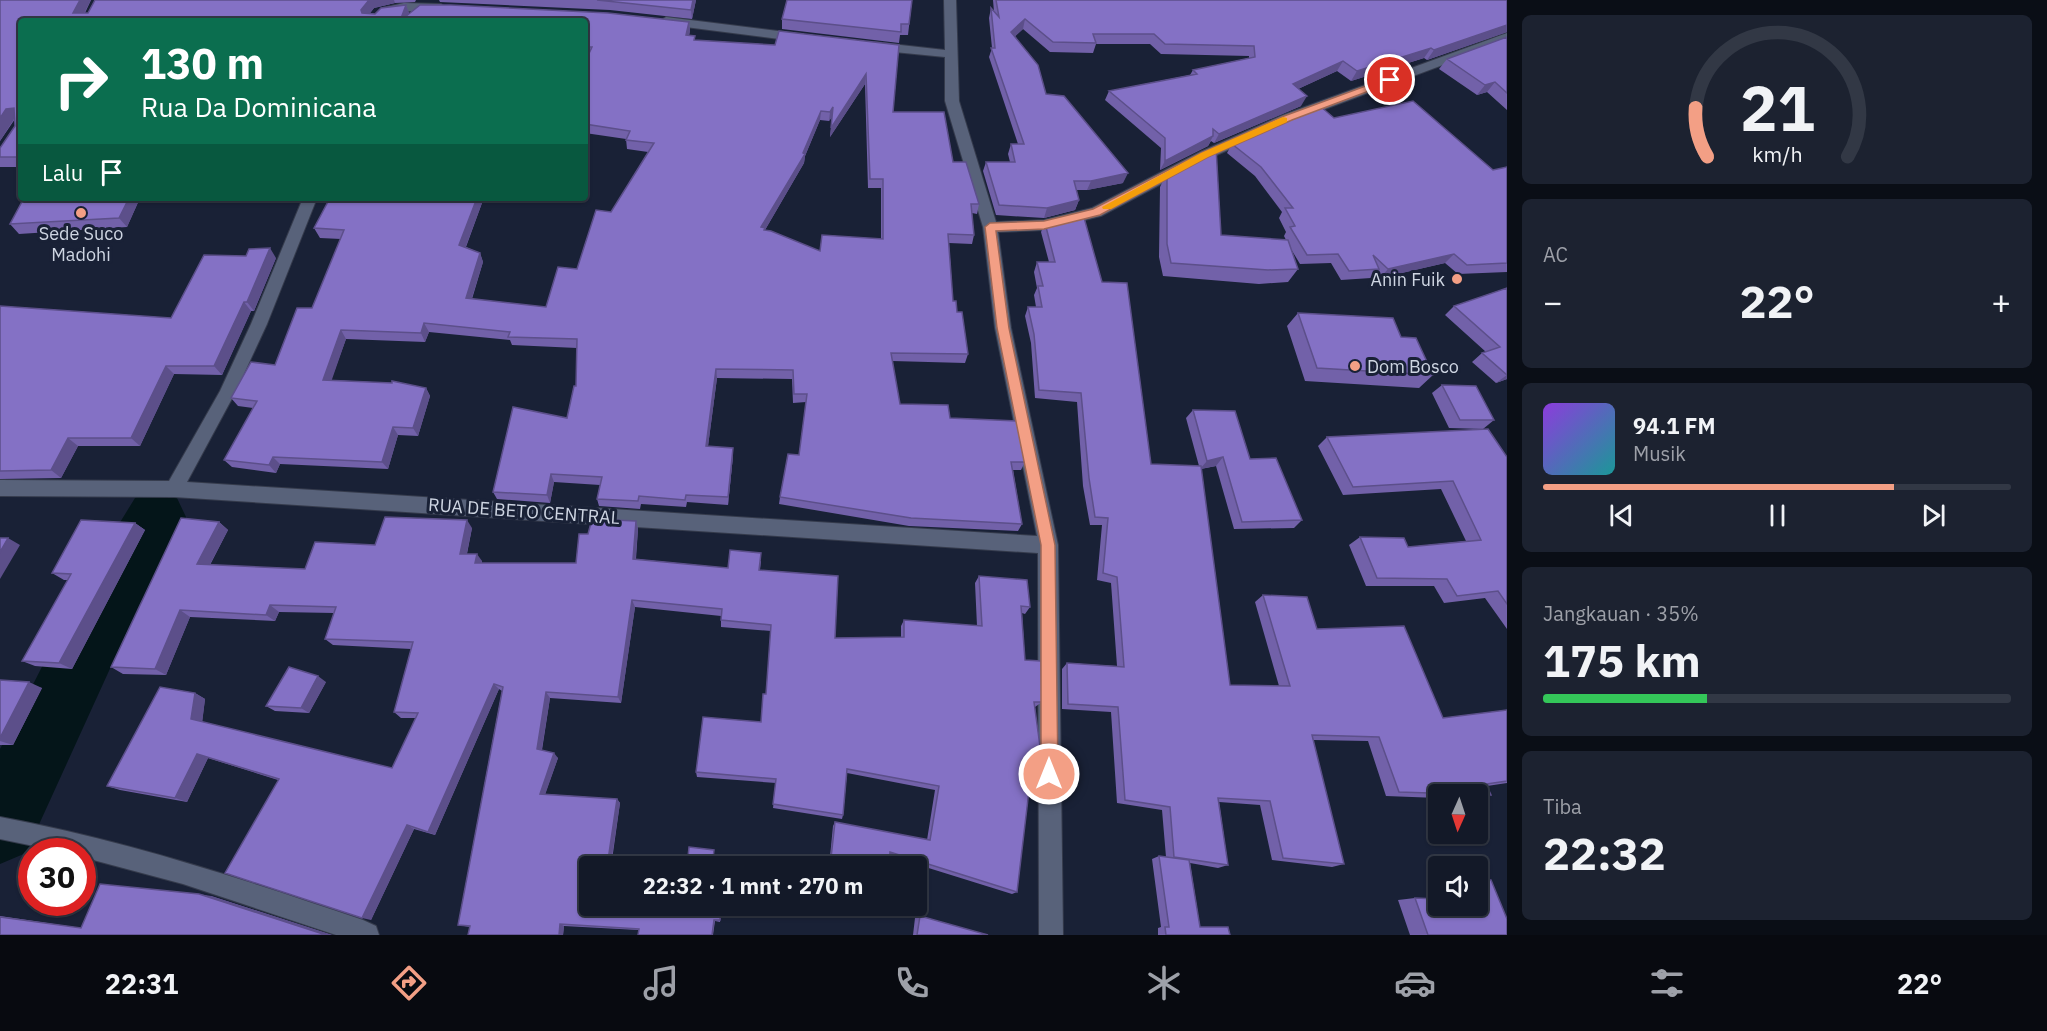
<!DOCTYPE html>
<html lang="id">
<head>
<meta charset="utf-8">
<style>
	body { margin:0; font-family:"IBM Plex Sans",sans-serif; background:#1c2230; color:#f1f3f6; height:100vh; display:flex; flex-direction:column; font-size:22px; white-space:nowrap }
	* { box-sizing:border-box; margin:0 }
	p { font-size:20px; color:#9da0a8 }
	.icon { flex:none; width:33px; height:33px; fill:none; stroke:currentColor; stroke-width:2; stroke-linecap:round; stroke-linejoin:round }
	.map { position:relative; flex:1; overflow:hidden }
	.sheet { display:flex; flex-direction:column; gap:15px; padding:15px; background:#0a0e16; width:540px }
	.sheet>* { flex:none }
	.top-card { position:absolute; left:18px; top:18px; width:570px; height:183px; border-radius:6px; box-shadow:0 2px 4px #0004,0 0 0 2px #323845; background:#0b6e4f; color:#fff; overflow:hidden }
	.needle { width:39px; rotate:183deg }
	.buttons { position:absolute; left:1428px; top:784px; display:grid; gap:12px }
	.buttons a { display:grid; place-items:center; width:60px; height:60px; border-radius:6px; background:#131928; box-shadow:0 2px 4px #0004,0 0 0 2px #323845; font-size:30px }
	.speed { position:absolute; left:18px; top:838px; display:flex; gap:12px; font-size:30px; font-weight:700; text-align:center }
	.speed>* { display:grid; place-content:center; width:78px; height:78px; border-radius:50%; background:#131928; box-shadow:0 2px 4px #0004,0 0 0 2px #323845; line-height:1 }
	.speed .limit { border:9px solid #d22; background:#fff; color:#111 }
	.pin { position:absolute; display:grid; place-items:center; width:51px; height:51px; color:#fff; margin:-26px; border:3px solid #fff; border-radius:50%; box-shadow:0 2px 6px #0007 }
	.me { position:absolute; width:66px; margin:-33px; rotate:0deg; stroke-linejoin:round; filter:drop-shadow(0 0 4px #0008) }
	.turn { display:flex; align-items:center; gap:21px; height:126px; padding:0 24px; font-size:27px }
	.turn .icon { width:78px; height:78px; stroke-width:2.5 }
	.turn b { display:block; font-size:42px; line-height:51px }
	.then { display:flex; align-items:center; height:57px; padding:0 24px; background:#0003; gap:12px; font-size:22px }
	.big { font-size:45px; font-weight:700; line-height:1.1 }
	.sheet .tile { flex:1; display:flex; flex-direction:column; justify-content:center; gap:9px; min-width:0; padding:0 21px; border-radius:9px; background:#1c2230 }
	.sheet .dial { align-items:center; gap:0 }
	.dial svg { height:156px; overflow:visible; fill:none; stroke:#323845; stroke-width:7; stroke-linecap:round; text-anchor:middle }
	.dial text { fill:#f1f3f6; stroke:none }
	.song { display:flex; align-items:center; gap:18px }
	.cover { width:72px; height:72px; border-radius:9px; background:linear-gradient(135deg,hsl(270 70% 55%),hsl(180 70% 35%)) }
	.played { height:6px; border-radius:3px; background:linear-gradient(90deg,#f39f85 75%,#323845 75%) }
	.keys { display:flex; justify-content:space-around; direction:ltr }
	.heat { display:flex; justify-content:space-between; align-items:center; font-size:33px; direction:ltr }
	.charge { height:9px; border-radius:4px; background:linear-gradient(90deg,#34c759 35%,#323845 0) }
	.trip { position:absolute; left:579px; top:856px; width:348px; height:60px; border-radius:6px; background:#131928; box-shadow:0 2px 4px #0004,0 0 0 2px #323845; font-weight:700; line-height:60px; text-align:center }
	.tabs { display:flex; height:96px; justify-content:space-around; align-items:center; background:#080a10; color:#9da0a8 }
	.tabs .icon { width:42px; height:42px }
	.tabs .on { color:#f39f85 }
	.tabs b { font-size:27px; color:#f1f3f6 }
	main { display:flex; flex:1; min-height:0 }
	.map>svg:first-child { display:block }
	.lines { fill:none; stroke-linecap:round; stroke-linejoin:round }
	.river { fill:#041519; fill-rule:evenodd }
	.minor-casing { stroke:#353b4c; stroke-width:2 }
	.minor { fill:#58627a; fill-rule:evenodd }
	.wall { fill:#7261a9; fill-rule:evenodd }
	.shaded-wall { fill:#5c4f8a }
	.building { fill:#8471c5; stroke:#5c4f8a; stroke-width:1.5; fill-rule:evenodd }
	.route { fill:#f39f85; stroke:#9e6756; stroke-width:1.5 }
	.slow { fill:#f59e0b }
	.poi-dot { fill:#f39f85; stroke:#192136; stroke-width:2 }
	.labels { text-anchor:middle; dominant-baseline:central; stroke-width:6; stroke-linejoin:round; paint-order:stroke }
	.poi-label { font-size:18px; fill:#ced5e2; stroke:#192136 }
	.street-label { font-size:18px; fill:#ced5e2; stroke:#192136 }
</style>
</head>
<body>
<main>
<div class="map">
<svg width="1507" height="935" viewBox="0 0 1507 935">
	<rect width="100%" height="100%" fill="#192136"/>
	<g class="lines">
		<path class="river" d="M156,490l21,8 9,19 -47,88 -113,248 -26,11v-115l95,-186 40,-65z"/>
		<g class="minor-casing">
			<path id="minor" d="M944,0h12l3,101 37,121 48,-2 48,-12 108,-56 83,-37 224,-82v8l-214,80 -83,37 -109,58 -57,14 -46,2 13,96 47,217 5,390h-24l-1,-382 -864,-56 -174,-1v-16l169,1 51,-90 31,-67 52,-126h14l-50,126 -32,69 -48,89 850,54 -42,-208 -12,-101 -38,-126v-44l-71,-7 -6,-4 6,-4 71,8z
				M404,3l37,1 6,4 -6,4 -37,-1 -13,2 -11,8h-13l15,-13z
				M666,17l136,17 6,4 -6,4 -140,-18 -2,-3z
				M0,817c124,23 243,62 363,103l13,6 3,9h-43l-153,-51 -101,-27v-5h-19l-63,-13z"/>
		</g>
		<use href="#minor" class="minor"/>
	</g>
	<path class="wall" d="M0,0h91l-6,13h3l7,-13h321l-1,2 -20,1 -21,5 -4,5 5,1 6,-6 25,-3 3,9 11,-9h31l157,8 81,9 1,9 -1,4 6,1v4l80,5 4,-14 120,14 -6,67h51l9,50h13l13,42 -2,10 -5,-1 2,22 -2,9 -23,-1 4,58h3l1,11h5l6,42 -3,9 -73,-2 8,43 48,1 2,13 67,3 8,41 -4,8h-8l9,54 -4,7 -109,-5 -130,-22 1,-7 8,-43 11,1 7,-53 -13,1 -1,-24 -75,-1 -9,68 25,2v8l-5,49 -41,-3 -1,5 -45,-3 -1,5 -41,-3 -2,-7 3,-14 -46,-3 -4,21 -53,-4 -4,-7 20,-85 54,11 7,-32h2l1,-38 -65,-3 -2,-5 -81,-8 -4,10 -79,-3 -15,41 61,3v-2l34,7 4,8 -12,40 -20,-1 -10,34 -108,-5 -4,9 -44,-6 -8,-7 29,-52 -15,-2 -7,-8 20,-36 24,3 22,-57h15l29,-69 -21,-1 -6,-10 16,-30h151l1,5 -16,44 14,6 3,9 -11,37 74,8 12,-40 19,2 19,-59 15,2 37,-60 -21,-3 -1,-10 -41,-6v-71l3,-6h-3v-35h-564v146h-21v-19l15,-22v-7l-15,22zM865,84l3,104h13v51l-59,-4 -2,16 -49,-20 -6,-1 39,-67 1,-7 15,-36 9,1 3,-4 -2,20z
		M439,0h257l-4,19 -82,-9 -170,-8z
		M912,0l-4,35h-8l-1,8 -117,-14v-10z
		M993,0h514v32l-80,28 -3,-2 -73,23 -14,-10 -39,18 3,17 -87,37 -3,-2 -3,5 -48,24 1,-22 -56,-48 4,-9 81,-16 3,-5 56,-12v-2l-88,-2 -11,-10h-54l-3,9 -43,-1 -27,-23 -8,7 31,58 77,89 -36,7h-11l3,10 -4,10 -31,8 -48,-3 -13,-44 3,-9h24l-2,-8 3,-10h7l-29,-87 3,-9 -3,-30 2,-10 3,4z
		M1507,37v73l-20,-18 -10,3 -38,-26 8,-10z
		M1334,118l159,52 14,-3v105l-49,2 -13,-11 -65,15 -5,-5 -4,5 -30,2 -10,-17 -31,1 -9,-15 7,20 -10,13 -29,2 -96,-8 -4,-19 1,-70 7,-14 54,62 65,5 -2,-4 2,-4 -7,-14 3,-6 -27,-36 -28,-23 5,-9z
		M140,198l-13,29 -108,7 -9,-10z
		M1045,223l106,241 48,2 -13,-48 7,-8 57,49 52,61 -8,8 -60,1 -18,-63 -15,3 29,216 49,1 -24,-84 8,-7 54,34 126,89 64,-8v73l-20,3 4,9 -13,4v-4h-40v3l-52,-2 -18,-55 -55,-1 31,124 -12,3 -60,-7 -12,-55 -41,-3 9,63 -10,3 -28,-5 10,64 30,8h-72v-7l3,-1 -9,-68 7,-3 7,1 -4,-47 -45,-7 -6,-91 -49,-3v-40l5,-6 50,3 -6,-83 -14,-3 5,-55h-12l-7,-39 -6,-84 -42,-4 -4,-55 -6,-27 3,-9h8l-2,-12 3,-7 -3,-16 3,-10h12l-8,-30z
		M276,258l-22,53h-3l-29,64 -48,-1 -34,72h-62l-17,32 -61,1v-173l171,12z
		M1507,288v91l-11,4 -24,-21 10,-9 4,-1 -41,-37 9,-9z
		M1298,313l103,24 32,38 -14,13 -114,-7 -18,-55z
		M1442,385l52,35 -11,9 -34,-1 -17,-35z
		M1327,437l180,20v172l-22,-31 -41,5 -10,-17h-68l-17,-41 11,-8 48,10 58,-6 -25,-52 -98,6 -25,-49z
		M636,521l2,8 -2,30 92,9 33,-7 -1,9 75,68 66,-1v-11l3,-6 73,6 -2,-43 4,-7 51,31 -5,7 -3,-1 3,47 17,42 -7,5 7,77 -6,4 -7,-1 -12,105 -5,2 -122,-38 -1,11h-60l4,-41 2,-4 92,18 8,-50 -88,-17 -4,42 -1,4 -69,-11 3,-25 -79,-6 -1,-5 65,-50 5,-28 5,-63 -50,-4v-11l-86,-9 -14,96 -71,-5 -8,52 16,8 -13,36 72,5 3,4 -8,57 22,1 2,3v3h-46l132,39 -2,16 -5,-1 -2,14h-75v-5l-74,-4 -1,9h-95l2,-8 -12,-2 44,-234 -3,-2 -64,146 -21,-6 -43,91 -93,-140 -70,-22 -21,44 -67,-12 -13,-4 88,-93 10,6 -3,23 190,46 24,-50h-15l-7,-6 17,-63 -78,-4 -8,-6 9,-26 -55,-1 -4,9 -85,-4 -24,58 -43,-1 -12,-7 108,-145 9,8 -18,35 95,4 70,-24 97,-17 -5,26 15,7v2h94l12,-29z
		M135,523l10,7 -73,139 -37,-3 -13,-5 46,-81h-4l-12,-7z
		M0,680l42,8 -29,57h-13z
		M326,682l-17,31 -34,-2 -9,-5z
		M1438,882v24l69,29h-97l-12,-35 17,-2 23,1 -6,-16z
		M211,896l121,39h-332v-19l81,12z
		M920,916l68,19h-75l2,-17z"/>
	<path class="shaded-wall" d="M80,0h11l-11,21 -7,-8z
		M369,0h25l1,3 -21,5 -9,12 -3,-7 -1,-3z
		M693,0h3l-4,19 -1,-9z
		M406,5l4,10 -10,6z
		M1025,19l-2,10 -14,13 2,-10z
		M689,22l1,9 -3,14 -1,-10z
		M1507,25v7l-80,28 7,-10z
		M1431,48l-7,10 -73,23 6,-10z
		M1343,61l-6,10 -50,23 6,-10z
		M866,74l-1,10 -35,53 1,-9z
		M1495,82l-8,10 -10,3 8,-10z
		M1307,96l-6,10 -87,37 5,-9z
		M833,107l-1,10 -3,4 1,-9z
		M14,108l7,10 -7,1 -14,22v-23l6,-9z
		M821,111l-1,9 -15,36 -1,7 -39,67v8l-4,-11 42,-74z
		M1213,136l-5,10 -48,24 5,-9z
		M1128,173l-5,10 -36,7 4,-9z
		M129,198h11l-13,29 -8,-9z
		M477,198h4l1,5 -19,51 -4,-9z
		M1079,200l-4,10 -31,8 3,-10z
		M270,248l6,10 -22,53 -7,-9z
		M480,253l3,9 -14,45 -3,-9z
		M1454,254l-9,9 -65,15 8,-9z
		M244,302l7,9 -29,64 -8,-9z
		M424,323l5,9 -4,10 -4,-9z
		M341,330l5,9 -17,49 -6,-8z
		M166,366l8,8 -34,72 -9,-8z
		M716,369l1,9 -10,76 -1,-8z
		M1507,375v4l-11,4z
		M426,388l4,8 -12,40 -5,-8z
		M393,427l5,8 -10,34 -6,-7z
		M68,438l10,8 -17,32 -10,-8z
		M733,448v8l-5,49v-8z
		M273,457l7,7 -4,9 -7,-8z
		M1223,457l-7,9 -16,3 7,-8z
		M551,474l3,8 -4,21 -3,-8z
		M467,520l5,8 -7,34 -5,-8z
		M636,521l2,8 -3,37 -2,-7z
		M219,522l9,8 -22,42 -9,-8z
		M135,523l10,7 -73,139 -13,-6z
		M8,538l12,7 -20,34v-27z
		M477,554l5,7 -2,9 -5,-7z
		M632,600l3,7 -14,96 -3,-6z
		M270,605l9,7 -4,9 -9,-6z
		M180,610l10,7 -24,58 -11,-6z
		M318,676l8,6 -17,31 -8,-5z
		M29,682l13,6 -29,57 -13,-4v-3z
		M494,684l5,5 -64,146 -7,-3z
		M546,692l4,6 -9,56 -4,-5z
		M195,693l10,6 -3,25 -11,-5z
		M554,753l4,5 -14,40 -4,-4z
		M197,754l11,4 -21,44 -12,-4z
		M617,799l3,4 -9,60 -3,-3z
		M407,825l7,4 -43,91 -9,-2z
		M199,894l12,2 121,39h-6z
		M560,924l4,2 -1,9h-4z"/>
	<path class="building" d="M0,0h80l-7,13h15l7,-13h274l-8,10 1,3 13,1 6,-6 25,-3 -6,16 20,-16h31l157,8 81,9 -3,13 9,1 -1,4 81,5 4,-14 120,14 -6,67h51l9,50h13l13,42h-8l3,31 -26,-1 5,67h3l1,11h5l6,42 -77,-1 9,51 48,1 2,13 67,3 8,41h-14l11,62 -111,-6 -131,-21 8,-43 11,1 8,-61h-13l-1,-24 -77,-1 -10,77 27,2 -5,49 -42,-2 -1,5 -46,-4 -1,5 -41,-2 5,-22 -51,-3 -4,21 -54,-3 20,-85 54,11 7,-32h2l1,-47 -69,-2 2,-5 -86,-9 -3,10 -80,-3 -18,50 69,3v-2l34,7 -13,40 -20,-1 -11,35 -109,-5 -4,8 -45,-5 33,-59 -26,-3 20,-36 24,3 22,-57h15l32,-78 -30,-2 16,-30h147l-18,47 21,8 -14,45 80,9 12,-40 19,2 19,-59 15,2 43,-69 -28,-3 4,-9 -45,-7v-62l7,-15h-7v-26h-564v136h-21v-9l15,-22 -1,-18 -8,1 -6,9zM866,74l4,105h13v60l-61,-4 -2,16 -49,-20 -7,-1 1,-2 -4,-1 44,-73 -2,-1 18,-42 9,1 3,-5 -2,21z
		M597,0h96l-2,10z
		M787,0h125l-3,24h-8v8l-119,-13z
		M996,0h511v25l-73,25 -3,-2 -74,23 -14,-10 -50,23 14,12 -88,38 -6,-5v7l-48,25v-23l-56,-47 88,-17 -4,-4 62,-13 -1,-11 -89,-2 -11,-10h-61l3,9 -43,-1 -28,-23 -14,13 27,33 8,29 18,2 64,77 -37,8h-17l5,19 -32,8 -48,-3 -13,-43h29l-4,-18h13l-33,-96h4l-4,-40 8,9z
		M1507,37v56l-12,-11 -10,3 -38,-26z
		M1413,101l80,69 14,-3v96l-40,2 -13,-11 -66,15 -15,-14 6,14 -30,2 -11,-17 -31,1 -17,-28 5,-1 -10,-18h8l-32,-41 -29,-23 88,-38 14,12z
		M1216,147l5,88 67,5 10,29 -30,1 -97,-7 -4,-19v-71z
		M24,198h105l-10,20 -109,6z
		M1083,214l19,68 25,1 24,181 50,2 29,219 60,1 -27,-91 44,2 10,32 87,-3 39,92 64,-8v71l-21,3 5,11 -92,-3 -20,-55 -67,-2 32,129 -61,-6 -13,-57 -52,-3 10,67 -54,-8 -4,-50 -45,-7 -7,-93 -50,-3 -1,-41 57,4 -7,-90 -14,-4 5,-55 -13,-1 -6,-39 -8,-85 -42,-3 -5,-56 -6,-27h14l-4,-21h5l-6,-24h18l-10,-39z
		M270,248l-23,54h-3l-30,64h-48l-35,72h-63l-17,32 -51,1v-165l171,12 33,-63 42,1 3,-7z
		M1507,288v87l-25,-22 18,-6 -46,-41z
		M1298,313l95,5 8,19 15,1 17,37 -116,-7z
		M1442,385l34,1 18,34h-34z
		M1193,410l42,1 15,48 26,-1 26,62 -60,2 -19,-65 -16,4z
		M1488,429l19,28v147l-9,-13 -41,5 -10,-17 -70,-1 -17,-41 44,1 4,9 73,-7 -28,-59 -100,6 -26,-50z
		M385,517l82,3 -7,34h17l-2,9h101l3,-29h9l4,-15 44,2 -3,38 95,9 2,-18 31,3 -2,17 79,6 -3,62 69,-1v-17l78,6 -3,-50 48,4 3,27 -9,-1 4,54 16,1 1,41h-8l8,59v23l-12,-2 -13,110 -127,-40 -1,15h-59l5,-45 95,18 9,-54 -92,-17 -4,46 -70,-11 3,-25 -80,-7 7,-55 58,5 2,-28h3l5,-69 -50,-5 1,-11 -90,-9 -14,97 -72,-5 -9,57 17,4 -14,41 77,5 -9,61 26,1 -1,6h-43v39h131l-1,14h-6l-2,15h-74l1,-6 -79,-5 -1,11h-91l2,-9 -12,-1 45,-238 -9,-3 -66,148 -21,-7 -45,93 -137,-45 54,-94 -82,-25 -22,44 -68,-12 53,-99 35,6 -4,26 201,49 26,-55 -24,-1 19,-70 -88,-3 11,-32 -66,-2 -4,10 -86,-5 -25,59 -44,-2 70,-149 38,4 -22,42 108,5 10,-27 60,3z
		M81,520l54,3 -76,140 -37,-2 49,-87 -19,-1z
		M0,538h8l-8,14z
		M289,667l29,9 -17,32 -35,-2z
		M0,680l29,2 -29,56z
		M689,847l25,3 -2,17h-25z
		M1159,856l30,4 11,67h28l2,8h-64l-1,-8h4z
		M1478,880h13l16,39v16h-79l-13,-37 23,1v7h40z
		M100,884l99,10 127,41h-326v-18l81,11z
		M920,916l68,19h-71z"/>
	<path class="route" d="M1390,77l3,1v4l-101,38 -84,37 -108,58 -56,14 -48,2 13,97 46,217 3,229 -3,6 -6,3 -6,-3 -2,-6v-229l-44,-217 -12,-101 5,-4 54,-2 49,-12 108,-56 83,-37z"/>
	<path class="slow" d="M1283,117l4,1v4l-79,35 -97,52h-8l-1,-2 99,-54z"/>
	<g class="poi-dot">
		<circle cx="81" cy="213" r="6"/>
		<circle cx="1457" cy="279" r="6"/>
		<circle cx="1355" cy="366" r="6"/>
	</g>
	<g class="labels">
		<g class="poi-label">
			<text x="81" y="233">Sede Suco<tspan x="81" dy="21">Madohi</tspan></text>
			<text x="1445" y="279" text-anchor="end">Anin Fuik</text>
			<text x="1367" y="366" text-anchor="start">Dom Bosco</text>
		</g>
		<g class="street-label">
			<text transform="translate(524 511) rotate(4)">RUA DE BETO CENTRAL</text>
		</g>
	</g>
</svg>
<div class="buttons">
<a><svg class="needle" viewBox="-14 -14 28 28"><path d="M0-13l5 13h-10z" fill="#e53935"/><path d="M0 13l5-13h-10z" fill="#9da0a8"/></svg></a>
<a><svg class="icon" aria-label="sound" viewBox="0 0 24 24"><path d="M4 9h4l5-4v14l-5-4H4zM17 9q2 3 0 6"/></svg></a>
</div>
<div class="speed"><div class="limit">30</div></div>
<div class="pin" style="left:1390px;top:80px;background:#d93025"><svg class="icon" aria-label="arrive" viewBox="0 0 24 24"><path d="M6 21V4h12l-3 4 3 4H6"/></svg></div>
<svg class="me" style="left:1049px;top:774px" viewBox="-20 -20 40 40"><circle r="17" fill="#f39f85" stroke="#fff" stroke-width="3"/><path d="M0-11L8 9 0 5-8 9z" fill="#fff"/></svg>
<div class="trip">22:32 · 1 mnt · 270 m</div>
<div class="top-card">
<div class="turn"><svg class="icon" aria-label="right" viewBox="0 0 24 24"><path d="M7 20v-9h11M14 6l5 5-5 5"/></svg><div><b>130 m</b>Rua Da Dominicana</div></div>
<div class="then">Lalu<svg class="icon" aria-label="arrive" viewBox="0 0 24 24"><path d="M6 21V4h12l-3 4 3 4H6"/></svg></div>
</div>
</div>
<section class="sheet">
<div class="tile dial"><svg viewBox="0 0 100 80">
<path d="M14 69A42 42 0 1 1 86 69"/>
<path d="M14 69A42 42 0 0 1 8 44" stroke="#f39f85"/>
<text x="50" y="56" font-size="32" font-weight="700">21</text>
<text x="50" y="72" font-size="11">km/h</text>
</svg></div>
<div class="tile"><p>AC</p>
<div class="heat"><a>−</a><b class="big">22°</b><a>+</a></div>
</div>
<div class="tile">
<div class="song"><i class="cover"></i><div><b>94.1 FM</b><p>Musik</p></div></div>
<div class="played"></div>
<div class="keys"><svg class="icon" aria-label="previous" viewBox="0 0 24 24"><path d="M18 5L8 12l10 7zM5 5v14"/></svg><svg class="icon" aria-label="pause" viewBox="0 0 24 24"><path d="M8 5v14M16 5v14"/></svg><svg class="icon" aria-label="next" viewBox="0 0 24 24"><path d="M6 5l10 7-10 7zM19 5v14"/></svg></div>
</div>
<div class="tile"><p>Jangkauan · 35%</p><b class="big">175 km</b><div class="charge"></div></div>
<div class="tile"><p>Tiba</p><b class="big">22:32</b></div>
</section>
</main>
<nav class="tabs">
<b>22:31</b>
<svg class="icon on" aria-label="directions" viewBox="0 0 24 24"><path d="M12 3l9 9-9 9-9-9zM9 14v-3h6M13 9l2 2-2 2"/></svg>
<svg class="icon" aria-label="music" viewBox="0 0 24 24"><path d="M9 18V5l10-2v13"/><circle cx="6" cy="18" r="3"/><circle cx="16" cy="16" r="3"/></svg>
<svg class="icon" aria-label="phone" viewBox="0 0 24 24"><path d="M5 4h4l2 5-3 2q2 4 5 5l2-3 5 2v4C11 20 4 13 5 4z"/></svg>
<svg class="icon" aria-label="climate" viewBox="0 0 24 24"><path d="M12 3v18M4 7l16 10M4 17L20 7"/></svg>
<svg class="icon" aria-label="car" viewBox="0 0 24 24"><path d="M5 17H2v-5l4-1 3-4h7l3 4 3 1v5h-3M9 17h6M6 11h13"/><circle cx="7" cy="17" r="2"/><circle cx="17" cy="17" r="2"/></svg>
<svg class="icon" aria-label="filters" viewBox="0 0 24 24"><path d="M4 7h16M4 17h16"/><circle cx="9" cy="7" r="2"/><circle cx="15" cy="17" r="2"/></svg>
<b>22°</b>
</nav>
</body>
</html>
